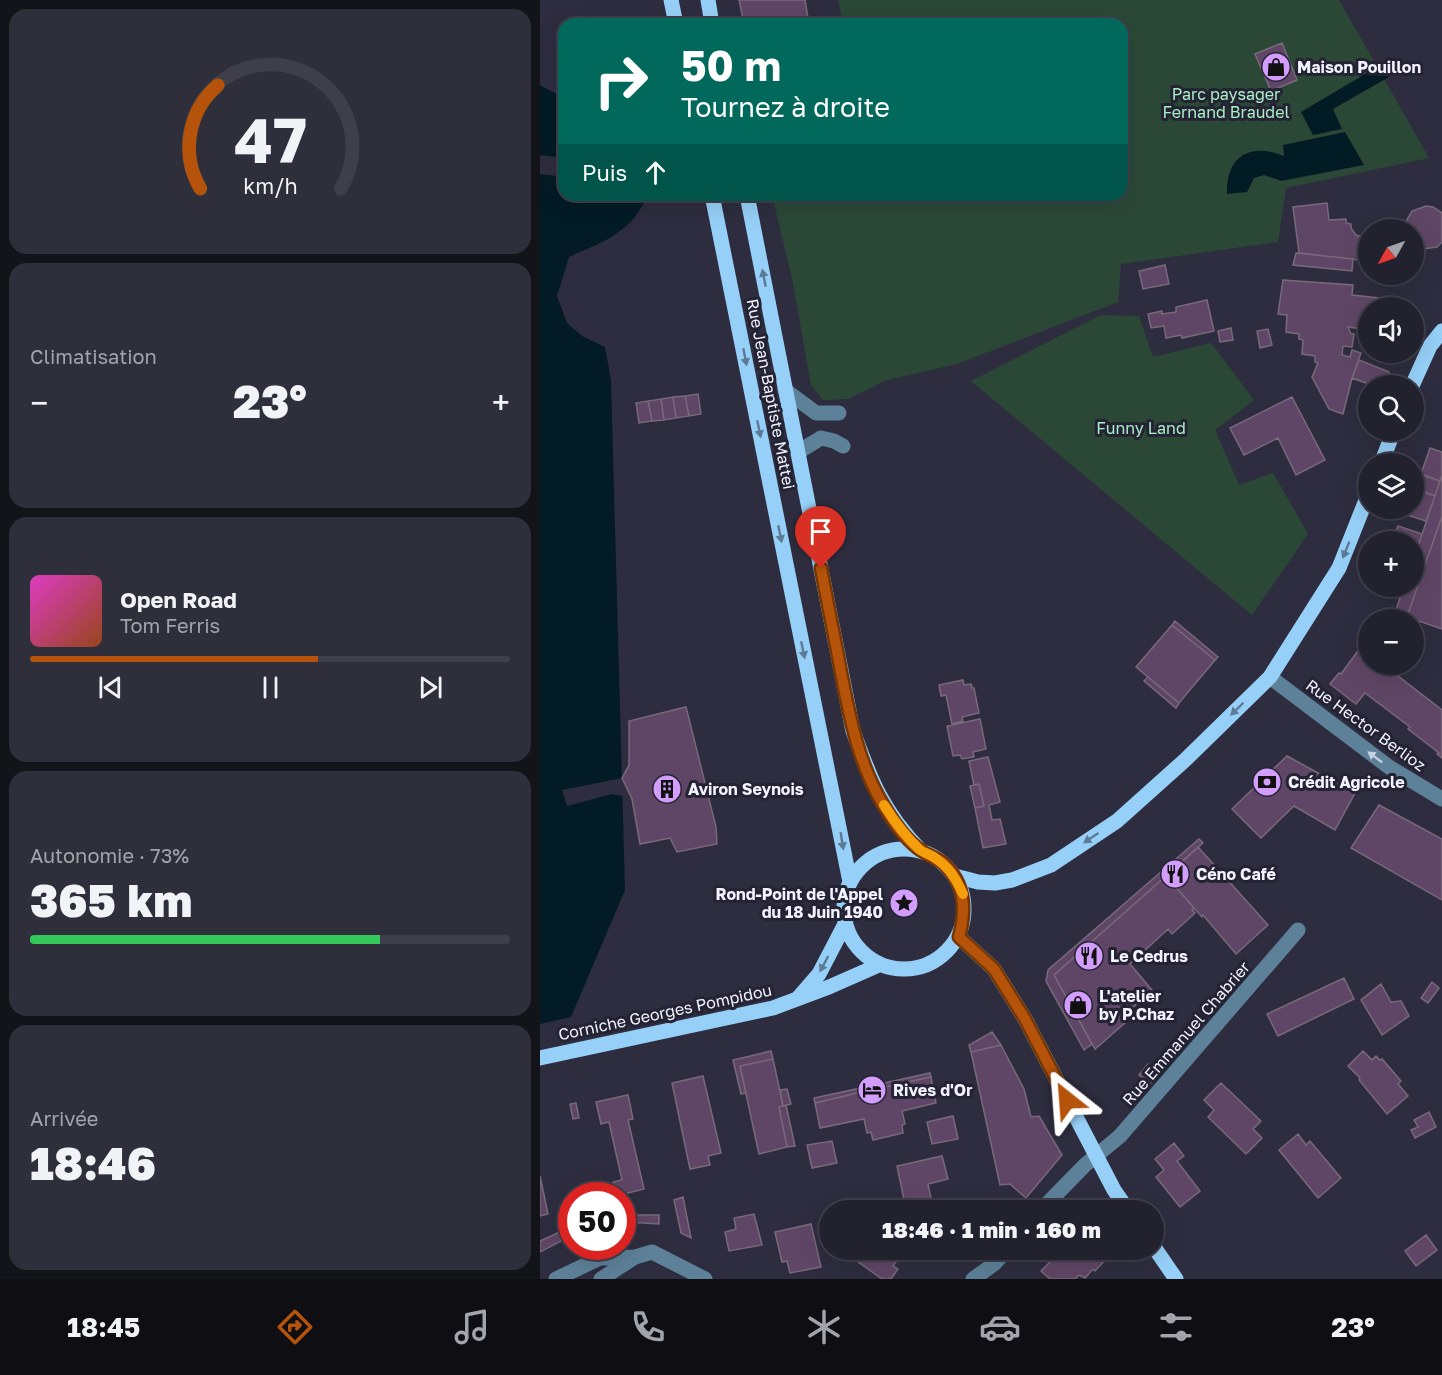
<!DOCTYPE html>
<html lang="fr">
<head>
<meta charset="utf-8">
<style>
	body { margin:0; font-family:"Golos Text",sans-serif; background:#2e2f3b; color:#f1f3f6; height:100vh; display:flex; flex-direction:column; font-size:22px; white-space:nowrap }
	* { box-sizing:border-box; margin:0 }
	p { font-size:20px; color:#a2a4aa }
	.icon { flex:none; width:33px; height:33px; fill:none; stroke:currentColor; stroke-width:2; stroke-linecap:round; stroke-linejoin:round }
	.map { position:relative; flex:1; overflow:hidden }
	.panel { display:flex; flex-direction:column; gap:9px; padding:9px; background:#13131a; width:540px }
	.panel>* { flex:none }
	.top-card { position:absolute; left:18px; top:18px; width:570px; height:183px; border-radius:18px; box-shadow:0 6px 24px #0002,0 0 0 2px #3f3f4b; background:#00695c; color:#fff; overflow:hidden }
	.needle { width:39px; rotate:230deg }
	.fabs { position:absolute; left:818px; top:219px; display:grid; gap:12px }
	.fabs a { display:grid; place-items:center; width:66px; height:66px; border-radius:50%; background:#22222f; box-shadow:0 6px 24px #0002,0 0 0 2px #3f3f4b; font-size:30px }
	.speed { position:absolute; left:18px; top:1182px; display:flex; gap:12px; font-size:30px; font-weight:700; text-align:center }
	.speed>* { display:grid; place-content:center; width:78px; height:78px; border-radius:50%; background:#22222f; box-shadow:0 6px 24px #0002,0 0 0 2px #3f3f4b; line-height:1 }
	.speed .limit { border:9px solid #d22; background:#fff; color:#111 }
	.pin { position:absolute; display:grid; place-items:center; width:51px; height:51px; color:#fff; margin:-62px -26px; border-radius:50% 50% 50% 0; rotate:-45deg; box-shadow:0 0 6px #0007 }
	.pin .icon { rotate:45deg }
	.me { position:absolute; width:66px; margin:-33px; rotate:332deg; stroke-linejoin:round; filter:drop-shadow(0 0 4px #0008) }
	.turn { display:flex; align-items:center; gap:21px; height:126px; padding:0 24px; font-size:27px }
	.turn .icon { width:78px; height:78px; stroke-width:2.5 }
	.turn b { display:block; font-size:42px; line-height:51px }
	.then { display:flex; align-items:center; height:57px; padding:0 24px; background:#0003; gap:12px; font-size:22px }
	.big { font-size:45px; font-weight:800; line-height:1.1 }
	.panel .card { flex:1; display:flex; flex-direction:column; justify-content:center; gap:9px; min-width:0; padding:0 21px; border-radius:18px; background:#2e2f3b }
	.panel .dial { align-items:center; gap:0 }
	.dial svg { height:156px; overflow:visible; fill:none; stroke:#3f3f4b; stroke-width:7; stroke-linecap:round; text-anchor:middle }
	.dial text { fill:#f1f3f6; stroke:none }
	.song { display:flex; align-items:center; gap:18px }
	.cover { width:72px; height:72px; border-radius:9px; background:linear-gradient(135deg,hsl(310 70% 55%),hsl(20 70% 35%)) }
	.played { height:6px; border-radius:3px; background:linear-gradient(90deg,#b45309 60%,#3f3f4b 60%) }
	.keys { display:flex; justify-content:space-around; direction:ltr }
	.heat { display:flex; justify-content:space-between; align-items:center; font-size:33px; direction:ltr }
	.charge { height:9px; border-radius:4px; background:linear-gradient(90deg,#34c759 73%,#3f3f4b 0) }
	.trip { position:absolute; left:279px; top:1200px; width:345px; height:60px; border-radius:30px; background:#22222f; box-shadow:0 6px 24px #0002,0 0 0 2px #3f3f4b; font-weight:800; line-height:60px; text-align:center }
	.dock { display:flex; height:96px; justify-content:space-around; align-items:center; background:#0e0e13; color:#a2a4aa }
	.dock .icon { width:42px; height:42px }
	.dock .on { color:#b45309 }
	.dock b { font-size:27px; color:#f1f3f6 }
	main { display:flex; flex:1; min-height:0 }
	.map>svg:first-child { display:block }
	.green { fill:#2b4837 }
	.water { fill:#031b25 }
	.pier { fill:#2e2d3f }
	.building { fill:#604666; stroke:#78697b; stroke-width:1.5 }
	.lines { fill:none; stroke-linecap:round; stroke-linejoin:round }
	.minor { stroke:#5d8199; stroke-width:15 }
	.major { stroke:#96d0f8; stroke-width:15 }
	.oneway { fill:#5d7a96 }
	.oneway2 { fill:#c6d0e0 }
	.route-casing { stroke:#753606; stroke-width:15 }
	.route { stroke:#b45309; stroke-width:10 }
	.slow { stroke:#f59e0b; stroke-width:10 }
	.labels { text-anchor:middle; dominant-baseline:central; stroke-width:6; stroke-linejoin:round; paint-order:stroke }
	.poi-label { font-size:16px; font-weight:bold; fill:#f3f2ff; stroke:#242334; text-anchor:start }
	.park-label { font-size:16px; fill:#a9efc5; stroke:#242334 }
	.street-label { font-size:16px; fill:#f3f2ff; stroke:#242334 }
</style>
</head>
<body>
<main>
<section class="panel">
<div class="card dial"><svg viewBox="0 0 100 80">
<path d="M14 69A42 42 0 1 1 86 69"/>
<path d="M14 69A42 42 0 0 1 23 16" stroke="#b45309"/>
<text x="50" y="56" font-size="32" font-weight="700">47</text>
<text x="50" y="72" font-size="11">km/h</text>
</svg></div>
<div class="card"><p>Climatisation</p>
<div class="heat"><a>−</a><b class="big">23°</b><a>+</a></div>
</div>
<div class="card">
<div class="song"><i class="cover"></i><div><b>Open Road</b><p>Tom Ferris</p></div></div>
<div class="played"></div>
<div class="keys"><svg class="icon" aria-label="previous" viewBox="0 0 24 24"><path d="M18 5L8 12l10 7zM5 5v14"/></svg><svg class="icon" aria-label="pause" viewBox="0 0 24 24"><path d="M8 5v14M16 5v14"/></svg><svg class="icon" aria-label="next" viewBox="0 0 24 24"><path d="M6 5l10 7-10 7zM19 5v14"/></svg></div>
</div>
<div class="card"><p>Autonomie · 73%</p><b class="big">365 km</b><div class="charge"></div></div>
<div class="card"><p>Arrivée</p><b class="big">18:46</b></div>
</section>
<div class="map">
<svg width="902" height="1279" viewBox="0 0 902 1279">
	<rect width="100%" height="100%" fill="#2e2d3f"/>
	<path class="green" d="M298,0h501l90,158 -143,30 -8,54 -157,22 -3,38 -161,62 -70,16 -39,19 -25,1 -12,-15 -19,-107 -20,-83h350v-171h-279z
		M561,315l38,1 14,41 58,-14 43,57 -39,30 24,55 34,-12 35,61 -56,81 -281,-234z"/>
	<path class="water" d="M842,64l7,13 -56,32 9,20 -29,6 -12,-23z
		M0,85l24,13v97h83c-14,38 -45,47 -78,62l-12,39 10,27 15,13 23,11 6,33 14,510 -54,127 -31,7z
		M805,132l19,33 -83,16 -17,-6 -10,3 -7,14 -20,2c-1,-38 23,-52 57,-38l-1,-11z"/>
	<path class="pier" d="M0,155l24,3v19l-24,-3z
		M82,778l4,7v12l-14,-3 -45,12 -5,-16z"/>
	<path class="building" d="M199,0h66l4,24h-65z
		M742,43l15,37 -26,11 -16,-37z
		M787,203l2,17 17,-1v4l5,1v4l5,7 12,4v22l-69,-8 -6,-46z
		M886,206l7,1 9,6v29l-5,5 -14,2 -10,-5v-14h-8v-7l7,-12z
		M756,253l57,6 -1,12 -59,-6z
		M625,265l4,19 -26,5 -4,-18z
		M743,280l70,5 -1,10 27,3 -1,10h-10v22l-20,-3 3,7h3l-2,13 -9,-1 -1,9 8,2 2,-7 9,3 -9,25 -9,36 -14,-5 -17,-32 6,-14 -3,-1v-6l-13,-2 1,-14 -4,-1v-5l-13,-2 1,-17 -9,-1z
		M667,300l7,31 -32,7 -1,-3 -15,3 -2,-12 -13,2 -3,-14 14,-3v3l14,-2v-5z
		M691,328l2,12 -13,2 -2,-11z
		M728,329l4,16 -12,3 -3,-17z
		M819,360l30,12 -4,14h-11l-22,-8z
		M158,394l3,20 -12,2 -4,-20z
		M145,396l4,20 -13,2 -3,-21z
		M133,397l3,21 -12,2 -3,-21z
		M752,397l33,63 -29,15 -18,-37 -34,17 -14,-27z
		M121,399l3,21 -12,1 -4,-20z
		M108,401l4,20 -13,2 -3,-20z
		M890,448l12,4v23l-2,6 -19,-7z
		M880,474l20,7 -5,15 -20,-8z
		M902,475v41l-35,101 -12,-4 9,-27h9v-25z
		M873,488l22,8 -9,25 -22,-7 2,-6h7z
		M902,516v113l-35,-12z
		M858,526l24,8 -4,13 -5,-2v-3h-10l-10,-4z
		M847,586h17l-4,12 -15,-5z
		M635,621l43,36 -3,3 -43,-35z
		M632,625l43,35 -36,43 -43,-36z
		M827,635l1,29h18l-1,2 57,44v48l-5,-4 2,-1 -31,-24 2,-2 -45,-34 -9,11 -26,-20 9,-11 2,1 19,-26 -2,-1z
		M608,677l31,26 -3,5 -32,-27z
		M423,680l1,5 7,-1 1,4h2l5,25 -17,4 1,4 -11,3 -6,-29 -5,1 -2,-11z
		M146,707l30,120 1,17 -40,8 -7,-14 -30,6 -8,-45 -10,-21 7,-13v-44z
		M440,719l6,30 -13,3 1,5 -12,2 -2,-4 -7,1 -6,-30z
		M747,756l68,37 -20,37 -41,-24 -33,32 -29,-29z
		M448,757l12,45 -11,3 3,15 8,-1 6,25 -23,4 -8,-40 9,-2 -5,-22 -5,1 -5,-24z
		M439,784l5,22 -9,2 -5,-22z
		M839,805l63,34v61l-91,-52z
		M659,839l4,4 -37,33 -4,-5z
		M658,847l70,78 -32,29 -33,-39 -1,2 -36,-41z
		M622,871l4,5 -112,99 38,69 -8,6 -38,-69 2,-11z
		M626,876l28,32 -2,2 3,3 -23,21 -4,-5 -38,35 22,26 -31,28 4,5 -30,26 -41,-74z
		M804,978l10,21 -76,37 -11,-22z
		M892,982l7,6 -11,15 -7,-5z
		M841,984l10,18 10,-1 8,15 -27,19 -21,-35z
		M452,1032l9,13 -30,7 -2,-7z
		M461,1045l23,44 7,28 8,-1 23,39 -36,43 -16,-14 -10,1 -29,-133z
		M231,1051l2,8 -33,7 6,27 -5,1 -8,-34z
		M823,1051l9,9 4,-4 4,4 2,-1 19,22 -3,3 10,12 -21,18 -28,-34 1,-2 -12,-12z
		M233,1059l10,47 -4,1 8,40 -28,7 -19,-88z
		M608,1064l11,9 -9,11 -11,-9z
		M390,1073l1,4 -46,10 -1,-4z
		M163,1076l18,77 -13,3 2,9 -20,4 -18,-86z
		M391,1077l5,26 -34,8 3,13 -3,1 1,8 -30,7 -2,-8 -4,1 -3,-14 -44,9 -5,-25 47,-11 -1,-4 23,-5 1,4z
		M681,1083l40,38 -8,8 9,9 -16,16 -38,-37 6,-7 -10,-10z
		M321,1088l1,4 -47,11 -1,-5z
		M247,1089l4,15 -8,2 -3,-16z
		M88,1095l5,24 -5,1 16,69 -28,7 -3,-14 9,-2 -13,-58 -8,2 -5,-22z
		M36,1103l3,15 -6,1 -3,-15z
		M246,1105l9,41 -8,1 -8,-40z
		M889,1112l7,15 -21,11 -4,-8 7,-3 -4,-7z
		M413,1116l5,23 -26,5 -5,-22z
		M758,1134l8,11 4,-4 31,37 -23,20 -39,-48z
		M292,1141l5,22 -25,5 -5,-23z
		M634,1143l10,13 -7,5 23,30 -20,16 -24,-30 8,-7 -9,-11z
		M402,1156l6,23 -20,5 4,19 -26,6 -9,-43z
		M0,1176l8,38 -8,2z
		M143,1197l8,41 -10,-5 -7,-33z
		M214,1214l8,31 -33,6 -4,-19 11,-3 -2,-11z
		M86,1215h33v9l-33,-2z
		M271,1224l10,43 -31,6 -3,-12 -5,1 -7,-30z
		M26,1229l3,8 -29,15v-11z
		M886,1235l11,15 -21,16 -11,-15z
		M311,1250h45l6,4 -9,12 5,3 -7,10h-9l-35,-25z
		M522,1250h41l7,5 -15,16 -2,-2 -8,9 -6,-3 -4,4h-25l-9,-8z"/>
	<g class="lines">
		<path class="minor" d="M245,390l31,23h23
			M258,452l23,-14 13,3 9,5
			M730,677l119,90 53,32
			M501,1210l44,-45 35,-29 178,-206
			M16,1279l44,-21 35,-1
			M61,1279l34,-22 17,-5 53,27
			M433,1279l21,-15 13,-14"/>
		<path class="major" d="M131,0l5,24
			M168,0l4,24
			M172,195l138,687
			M207,195l106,536c18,50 30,81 68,120
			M872,386l18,-40 12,-15
			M841,464l13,-34
			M304 909a60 60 0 1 1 120 0a60 60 0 1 1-120 0Z
			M415,876l23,6 17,1 17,-3 39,-15 66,-44 67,-60 86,-84 69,-109 29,-73
			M419,937l35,32 31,50 89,171 14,20
			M259,997l20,-23 26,-50
			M0,1058l233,-50 56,-21 50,-22
			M614,1247l22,32"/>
	</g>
	<defs><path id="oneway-solid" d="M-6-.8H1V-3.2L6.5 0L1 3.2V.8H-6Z" transform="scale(1.5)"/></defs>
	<g class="oneway">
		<use href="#oneway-solid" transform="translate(224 278) rotate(-101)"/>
		<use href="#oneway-solid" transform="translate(205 357) rotate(79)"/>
		<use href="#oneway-solid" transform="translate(219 429) rotate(78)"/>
		<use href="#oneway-solid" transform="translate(240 534) rotate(79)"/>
		<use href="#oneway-solid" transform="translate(806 550) rotate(112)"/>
		<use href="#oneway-solid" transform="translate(263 650) rotate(78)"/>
		<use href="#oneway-solid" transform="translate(697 709) rotate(136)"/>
		<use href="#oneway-solid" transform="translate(551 838) rotate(146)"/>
		<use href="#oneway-solid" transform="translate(302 841) rotate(81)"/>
		<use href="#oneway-solid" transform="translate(284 964) rotate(118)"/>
	</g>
	<use class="oneway2" href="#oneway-solid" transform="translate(835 757) rotate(-143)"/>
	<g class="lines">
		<g class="route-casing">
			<path id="route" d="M281,568c6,33 13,66 19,99 9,47 18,97 44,139 9,15 22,35 38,45 7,5 16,7 23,14 21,20 21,46 14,72l35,32 31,50 42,81"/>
		</g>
		<use href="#route" class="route"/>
		<path class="slow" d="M344,805c10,16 21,31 35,44 4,4 11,5 16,9 14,9 21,21 28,36"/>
	</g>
	<defs>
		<g id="shop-disc" transform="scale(1.5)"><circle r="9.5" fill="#d29dfd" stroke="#242334"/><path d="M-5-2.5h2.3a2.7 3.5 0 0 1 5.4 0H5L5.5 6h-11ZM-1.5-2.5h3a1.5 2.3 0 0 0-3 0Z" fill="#111"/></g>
		<g id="bank-disc" transform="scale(1.5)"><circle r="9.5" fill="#d29dfd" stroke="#242334"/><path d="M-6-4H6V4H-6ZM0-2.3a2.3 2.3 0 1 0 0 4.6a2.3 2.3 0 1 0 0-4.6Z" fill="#111"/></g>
		<g id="building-disc" transform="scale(1.5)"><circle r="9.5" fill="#d29dfd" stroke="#242334"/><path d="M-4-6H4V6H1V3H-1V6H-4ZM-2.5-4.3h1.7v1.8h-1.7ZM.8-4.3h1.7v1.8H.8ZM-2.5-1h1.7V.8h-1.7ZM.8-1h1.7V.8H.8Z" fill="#111"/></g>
		<g id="restaurant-disc" transform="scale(1.5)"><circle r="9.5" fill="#d29dfd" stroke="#242334"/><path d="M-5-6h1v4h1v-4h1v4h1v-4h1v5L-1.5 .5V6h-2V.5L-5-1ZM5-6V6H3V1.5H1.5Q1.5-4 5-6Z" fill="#111"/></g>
		<g id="sight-disc" transform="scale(1.5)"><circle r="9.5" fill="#d29dfd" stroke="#242334"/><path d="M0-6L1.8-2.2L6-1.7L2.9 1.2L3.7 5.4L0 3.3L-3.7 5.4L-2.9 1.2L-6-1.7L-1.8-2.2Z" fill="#111"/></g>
		<g id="hotel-disc" transform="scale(1.5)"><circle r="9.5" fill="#d29dfd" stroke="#242334"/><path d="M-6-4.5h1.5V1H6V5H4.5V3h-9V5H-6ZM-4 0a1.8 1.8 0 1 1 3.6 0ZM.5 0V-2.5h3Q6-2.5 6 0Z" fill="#111"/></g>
	</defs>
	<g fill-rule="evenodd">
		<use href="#shop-disc" x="736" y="67"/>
		<use href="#bank-disc" x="727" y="782"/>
		<use href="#building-disc" x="127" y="789"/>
		<use href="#restaurant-disc" x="635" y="874"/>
		<use href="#sight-disc" x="364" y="903"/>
		<use href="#restaurant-disc" x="549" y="956"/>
		<use href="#shop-disc" x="538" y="1005"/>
		<use href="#hotel-disc" x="332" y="1090"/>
	</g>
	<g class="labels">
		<g class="poi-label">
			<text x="757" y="67">Maison Pouillon</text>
			<text x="748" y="782">Crédit Agricole</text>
			<text x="148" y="789">Aviron Seynois</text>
			<text x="656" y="874">Céno Café</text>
			<text x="343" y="894" text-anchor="end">Rond-Point de l'Appel<tspan x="343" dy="18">du 18 Juin 1940</tspan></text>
			<text x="570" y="956">Le Cedrus</text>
			<text x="559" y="996">L'atelier<tspan x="559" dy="18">by P.Chaz</tspan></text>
			<text x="353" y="1090">Rives d'Or</text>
		</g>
		<g class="park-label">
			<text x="686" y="94">Parc paysager<tspan x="686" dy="18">Fernand Braudel</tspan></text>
			<text x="601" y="428">Funny Land</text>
		</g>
		<g class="street-label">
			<text transform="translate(231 394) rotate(79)">Rue Jean-Baptiste Mattei</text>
			<text transform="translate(826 725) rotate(36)">Rue Hector Berlioz</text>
			<text transform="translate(125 1012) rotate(-12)">Corniche Georges Pompidou</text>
			<text transform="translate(646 1033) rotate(-49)">Rue Emmanuel Chabrier</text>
		</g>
	</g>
</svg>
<div class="fabs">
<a><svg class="needle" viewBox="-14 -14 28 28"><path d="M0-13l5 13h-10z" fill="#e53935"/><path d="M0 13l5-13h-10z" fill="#a2a4aa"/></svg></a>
<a><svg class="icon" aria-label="sound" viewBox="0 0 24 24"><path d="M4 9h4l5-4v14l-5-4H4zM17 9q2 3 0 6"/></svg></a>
<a><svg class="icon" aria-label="search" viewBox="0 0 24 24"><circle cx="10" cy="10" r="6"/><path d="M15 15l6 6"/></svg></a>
<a><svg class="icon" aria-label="layers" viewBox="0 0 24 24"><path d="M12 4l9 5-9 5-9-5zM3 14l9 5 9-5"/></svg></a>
<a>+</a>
<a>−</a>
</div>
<div class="speed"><div class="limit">50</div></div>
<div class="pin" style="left:281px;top:568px;background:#d93025"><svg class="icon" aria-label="arrive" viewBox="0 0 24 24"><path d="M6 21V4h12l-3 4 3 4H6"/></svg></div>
<svg class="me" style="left:527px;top:1100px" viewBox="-20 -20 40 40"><path d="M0-17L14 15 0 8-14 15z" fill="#b45309" stroke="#fff" stroke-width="4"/></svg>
<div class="trip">18:46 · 1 min · 160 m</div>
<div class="top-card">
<div class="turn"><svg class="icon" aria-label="right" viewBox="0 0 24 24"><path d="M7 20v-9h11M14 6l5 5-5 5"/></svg><div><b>50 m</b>Tournez à droite</div></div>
<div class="then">Puis<svg class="icon" aria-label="ahead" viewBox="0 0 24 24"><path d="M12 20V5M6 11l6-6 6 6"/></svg></div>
</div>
</div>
</main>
<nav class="dock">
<b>18:45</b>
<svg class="icon on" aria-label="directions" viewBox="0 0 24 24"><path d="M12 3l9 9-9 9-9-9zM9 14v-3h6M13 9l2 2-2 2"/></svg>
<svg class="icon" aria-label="music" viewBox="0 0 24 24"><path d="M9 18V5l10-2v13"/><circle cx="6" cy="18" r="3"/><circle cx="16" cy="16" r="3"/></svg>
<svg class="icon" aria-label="phone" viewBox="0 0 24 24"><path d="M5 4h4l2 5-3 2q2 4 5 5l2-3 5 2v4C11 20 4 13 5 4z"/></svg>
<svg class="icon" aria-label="climate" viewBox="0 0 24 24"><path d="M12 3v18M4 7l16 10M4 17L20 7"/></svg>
<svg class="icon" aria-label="car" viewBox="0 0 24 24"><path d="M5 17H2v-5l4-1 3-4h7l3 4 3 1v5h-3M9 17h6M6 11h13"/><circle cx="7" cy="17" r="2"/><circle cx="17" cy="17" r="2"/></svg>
<svg class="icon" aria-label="filters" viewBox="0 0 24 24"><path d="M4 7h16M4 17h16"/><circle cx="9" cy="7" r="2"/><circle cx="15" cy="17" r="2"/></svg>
<b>23°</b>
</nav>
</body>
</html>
